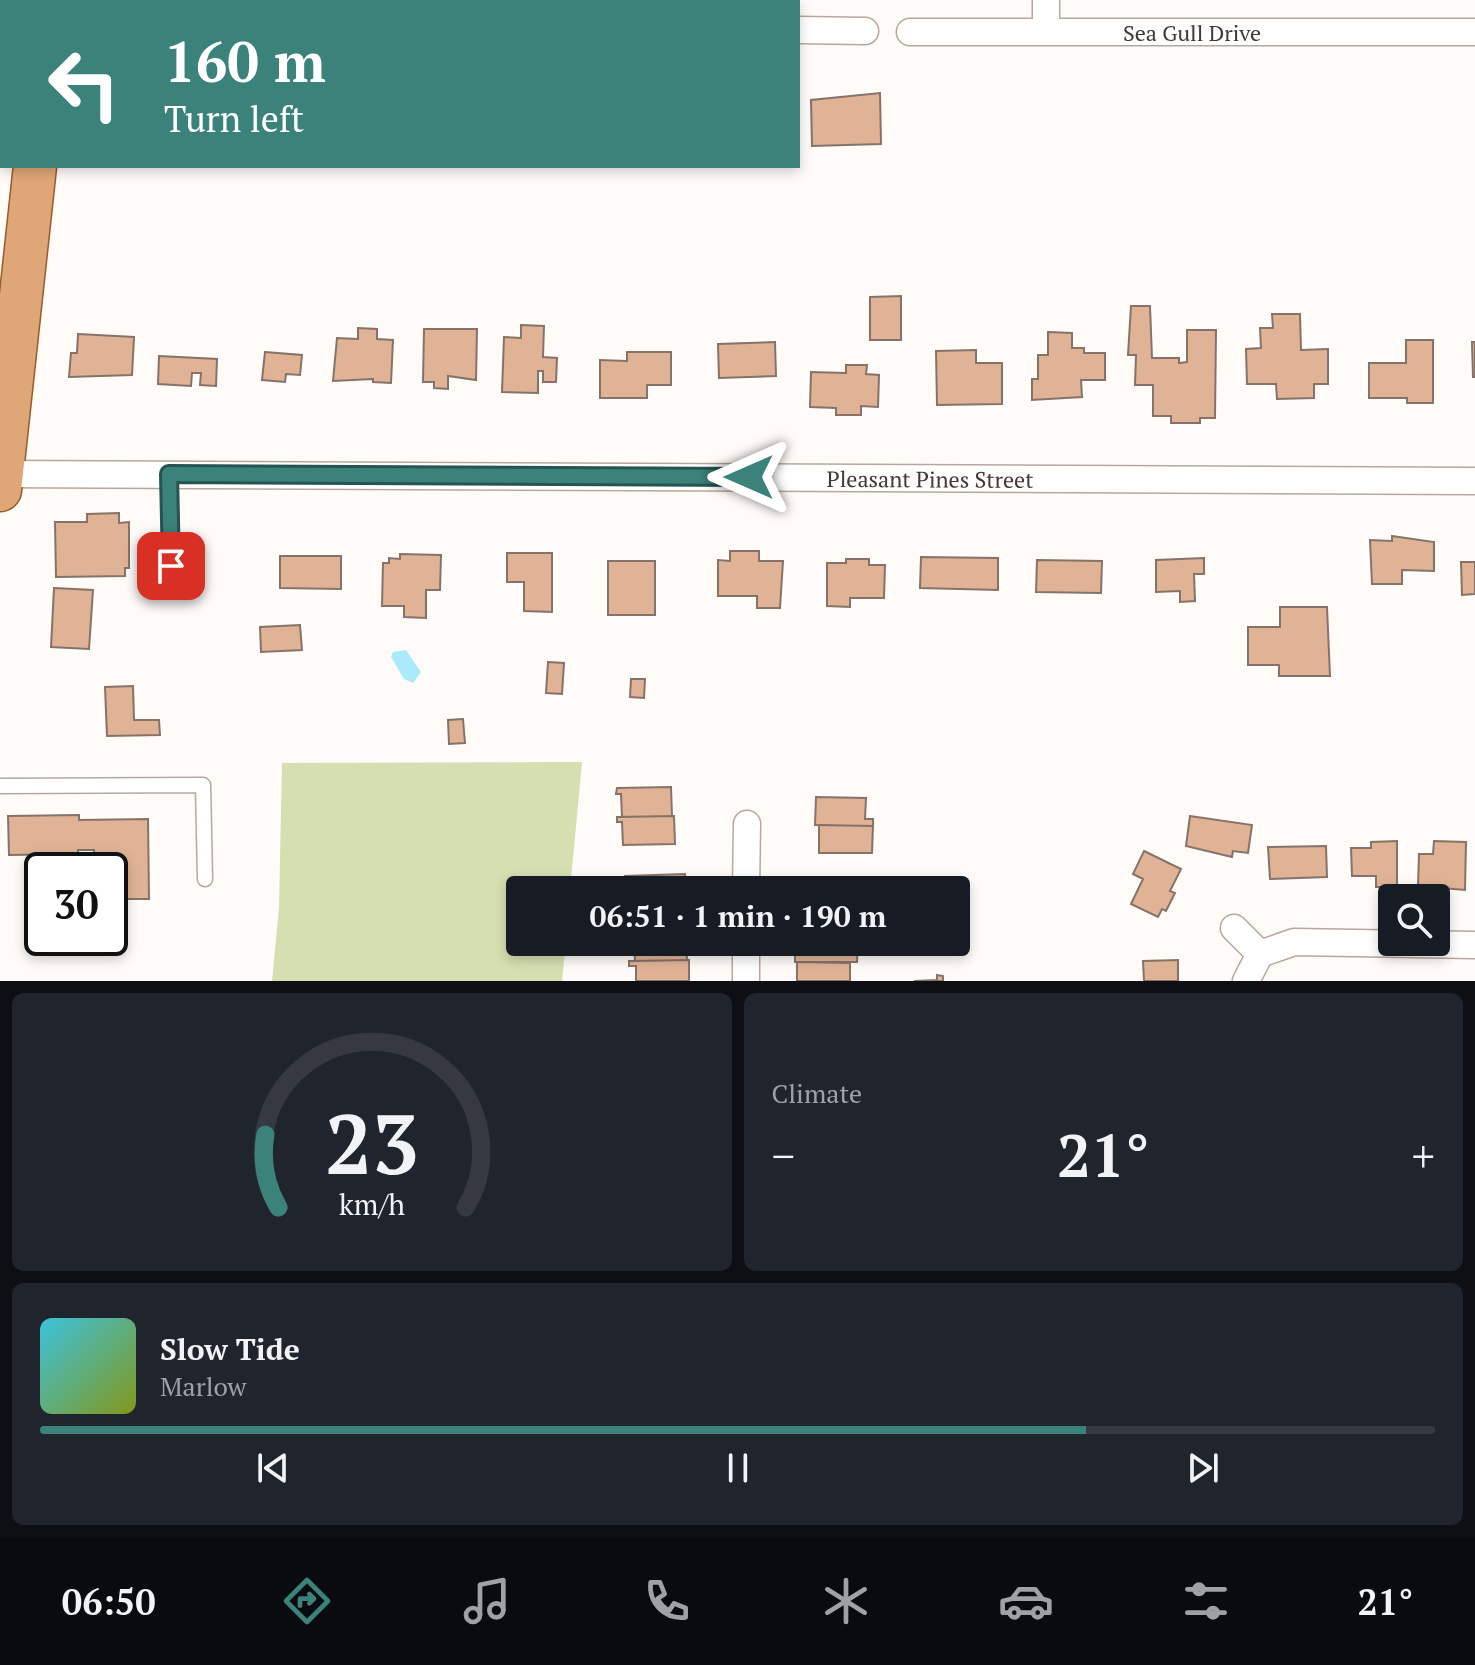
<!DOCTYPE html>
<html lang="en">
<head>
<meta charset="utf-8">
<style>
	body { margin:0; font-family:"PT Serif",serif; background:#20242c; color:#f1f3f6; height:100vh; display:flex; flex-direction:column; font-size:30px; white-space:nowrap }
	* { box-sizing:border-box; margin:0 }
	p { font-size:26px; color:#9ea1a6 }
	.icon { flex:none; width:44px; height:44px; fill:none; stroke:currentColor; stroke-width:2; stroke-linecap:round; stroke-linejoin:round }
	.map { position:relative; height:981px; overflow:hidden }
	.drawer { display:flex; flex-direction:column; gap:12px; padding:12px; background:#0d0f14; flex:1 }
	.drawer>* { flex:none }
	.top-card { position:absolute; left:0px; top:0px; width:800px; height:168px; box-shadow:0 4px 12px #0003; background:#3b827b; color:#fff; overflow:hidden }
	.tools { position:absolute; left:1378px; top:884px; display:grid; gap:16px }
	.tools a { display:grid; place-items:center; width:72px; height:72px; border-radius:8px; background:#171b24; box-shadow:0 4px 12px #0003; font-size:40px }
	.speed { position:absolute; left:24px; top:852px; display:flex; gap:16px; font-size:40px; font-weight:700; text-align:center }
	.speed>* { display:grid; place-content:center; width:104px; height:104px; border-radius:50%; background:#171b24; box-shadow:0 4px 12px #0003; line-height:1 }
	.speed .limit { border:4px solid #111; border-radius:12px; background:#fff; color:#111 }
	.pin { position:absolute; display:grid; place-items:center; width:68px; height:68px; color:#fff; margin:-34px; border-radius:16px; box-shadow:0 4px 12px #0006 }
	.me { position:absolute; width:88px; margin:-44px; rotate:270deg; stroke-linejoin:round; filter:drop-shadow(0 0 6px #0008) }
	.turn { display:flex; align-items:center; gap:28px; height:168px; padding:0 32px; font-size:36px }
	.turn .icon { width:104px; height:104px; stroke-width:2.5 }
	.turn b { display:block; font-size:56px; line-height:68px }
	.big { font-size:60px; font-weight:700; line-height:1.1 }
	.drawer .widget { flex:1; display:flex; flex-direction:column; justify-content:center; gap:12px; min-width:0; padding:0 28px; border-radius:12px; background:#20242c }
	.drawer .dial { align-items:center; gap:0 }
	.dial svg { height:208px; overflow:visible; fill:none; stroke:#363941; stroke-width:7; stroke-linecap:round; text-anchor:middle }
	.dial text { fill:#f1f3f6; stroke:none }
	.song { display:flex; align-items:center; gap:24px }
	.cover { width:96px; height:96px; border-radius:12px; background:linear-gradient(135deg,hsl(190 70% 55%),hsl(70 70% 35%)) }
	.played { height:8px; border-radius:4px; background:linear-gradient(90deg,#3b827b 75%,#363941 75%) }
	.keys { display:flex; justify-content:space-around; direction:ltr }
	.heat { display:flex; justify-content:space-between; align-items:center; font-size:44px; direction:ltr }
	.drawer .tiles { flex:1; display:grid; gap:12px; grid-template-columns:1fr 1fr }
	.widget:last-child { grid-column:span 2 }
	.trip { position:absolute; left:506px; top:876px; width:464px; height:80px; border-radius:8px; background:#171b24; box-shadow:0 4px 12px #0003; font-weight:700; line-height:80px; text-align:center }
	.tab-bar { display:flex; height:128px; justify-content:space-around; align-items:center; background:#090b0e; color:#9ea1a6 }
	.tab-bar .icon { width:56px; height:56px }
	.tab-bar .active { color:#3b827b }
	.tab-bar b { font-size:36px; color:#f1f3f6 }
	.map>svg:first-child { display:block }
	.green { fill:#d6dfb1 }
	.water { fill:#abeafb }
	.building { fill:#e1b396; stroke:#857369; stroke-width:2 }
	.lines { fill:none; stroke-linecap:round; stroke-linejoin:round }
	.lane-casing { stroke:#baa79c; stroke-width:17 }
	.street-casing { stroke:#baa79c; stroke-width:29 }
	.primary-casing { stroke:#995b25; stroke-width:45 }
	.lane { stroke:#fff; stroke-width:14 }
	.street { stroke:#fff; stroke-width:26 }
	.primary { stroke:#dfa777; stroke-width:42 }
	.route-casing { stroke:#265450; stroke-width:20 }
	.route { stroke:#3b827b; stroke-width:14 }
	.labels { text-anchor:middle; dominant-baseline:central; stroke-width:6; stroke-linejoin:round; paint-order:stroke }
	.street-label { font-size:22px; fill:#413935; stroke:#fff }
</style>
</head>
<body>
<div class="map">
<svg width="1475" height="981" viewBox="0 0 1475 981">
	<rect width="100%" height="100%" fill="#fffbf8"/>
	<path class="green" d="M582,762l-12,128h-50v52h46l-4,39h-290l7,-73 3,-145z"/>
	<path class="water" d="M406,650l15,22 -8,11 -9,-4 -13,-22 2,-5z"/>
	<path class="building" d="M880,93l1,51 -69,2 -1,-46z
		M901,296v44h-31v-43z
		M1131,306h19l2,52h27v5l8,-1v-32h29l-1,88h-15v5h-29v-7h-18v-31h-18l1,-30h-8z
		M1272,314h28l1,36 27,-1v35h-14v14l-37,1 -1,-15h-29l-1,-35 15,-1 -1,-20h13z
		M521,325l23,1 -1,31 14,1 -1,24h-13v-11h-5v22l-36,-1 2,-55 17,1z
		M358,328l19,1v10l16,1 -2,43 -18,-1v-3l-40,2 4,-43 21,1z
		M424,329h53l-1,51 -28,-4v13l-14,-1v-6h-11z
		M1048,332l24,1v15h12v5h21v27h-24l1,17 -50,3v-21h6v-24h10z
		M78,334l56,3 -2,38 -63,2 2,-24h6z
		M1406,340h27v63h-26v-5h-38v-35h37z
		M775,342l1,34 -57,2 -1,-34z
		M1472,342h3v35h-2z
		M976,350v13h26v41l-65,1 -1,-54z
		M265,352l37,3 -2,20 -14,-1 -1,8 -23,-2z
		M627,352h44v33h-24v13h-47v-38l27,1z
		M159,356l58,3 -1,27 -16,-1 1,-12h-9l-1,13 -33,-2z
		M846,365h21l-1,9 13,1 -1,32 -17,-1v9h-25v-7l-26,-1 1,-35 35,1z
		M119,513v10l10,-1v46h-4v8l-69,1 -1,-55h32v-8z
		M1392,536l42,6v29l-32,-1v14h-30l-2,-44 22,1z
		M730,551h29v10h24l-3,47h-23v-12h-39v-36l12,1z
		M507,553h45v59l-28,-1v-29h-17z
		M400,554l41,1 -1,35h-14v28l-22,-1v-11h-22l1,-43h6v-5l11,1z
		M280,556h61v33l-61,-1z
		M921,557l77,1v32l-78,-2z
		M1204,558v16h-10l1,27 -15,1v-11l-24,1v-32z
		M846,559h23v6h16l-1,33h-34v9l-23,-1v-43h19z
		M1037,560l65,1 -1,32 -65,-1z
		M608,561h47v54h-47z
		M1461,562h14v32l-13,1z
		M54,588l39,2 -4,59 -38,-2z
		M1280,607h47l3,69h-51v-11h-31v-38h32z
		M300,625l2,25 -41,2 -1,-25z
		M548,662l16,1 -2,31 -16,-1z
		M631,679h14l-1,19 -14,-1z
		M133,686l1,34h25l1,15 -53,1 -2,-49z
		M463,719l2,24 -16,1 -1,-24z
		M671,787l1,29 -50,1 -1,-23h-5l1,-6z
		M816,797l50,1 -1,21h8v7l-58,-1z
		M79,815v5l69,-1 1,80h-39v-29h-16v-20h-16v4l-69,1 -1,-39z
		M674,816l1,28 -52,1 -1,-23h-5v-5z
		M1190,816l62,9 -4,28 -15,-2 -1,6 -46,-11z
		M819,825l54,1 -1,27h-53z
		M1397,841v46h-21v-11h-24l-1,-28h20v-6z
		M1434,841l32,1 -1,48 -47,-4 1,-32h14z
		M1326,846l1,31 -57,2 -2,-32z
		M1144,851l37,18 -11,22 5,2 -9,18 -4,-2 -4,8 -27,-13 12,-25 -10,-5z
		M685,874l1,16h-53v-6l-8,1v-9z
		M796,877l54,1v12h-54z
		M634,942h52l1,18 -52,1z
		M795,942h63l-1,20h-62z
		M689,960v21h-53v-15h-7v-5z
		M1178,960v21h-34l-1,-20z
		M797,962l53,1v18h-53z
		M937,975l6,1v5h-29l23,-1z"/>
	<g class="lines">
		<g class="lane-casing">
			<path id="lane" d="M0,144h2
				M169,474l2,92
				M0,786l203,-1 2,94"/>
		</g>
		<g class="street-casing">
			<g id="street">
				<path d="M432,2l1,-2"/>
				<path d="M736,2v-2"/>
				<path d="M798,30l67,1"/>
				<path d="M1046,30v-30"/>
				<path id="s1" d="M910,32h565"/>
				<path id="s2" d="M2,474l1473,7"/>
				<path d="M746,890l1,-66"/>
				<path d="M1234,928l26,26"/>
				<path d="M746,981v-39"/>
				<path d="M1246,981l14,-27 34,-12 181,3"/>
			</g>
		</g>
		<g class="primary-casing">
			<path id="primary" d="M54,2v-2
				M0,490l35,-324"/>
		</g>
		<use href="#lane" class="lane"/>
		<use href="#street" class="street"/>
		<use href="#primary" class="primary"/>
	</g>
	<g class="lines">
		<g class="route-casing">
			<path id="route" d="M171,566l-2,-92 580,3"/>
		</g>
		<use href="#route" class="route"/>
	</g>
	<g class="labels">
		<g class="street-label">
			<text stroke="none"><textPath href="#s1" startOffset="282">Sea Gull Drive</textPath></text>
			<text stroke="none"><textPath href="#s2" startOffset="928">Pleasant Pines Street</textPath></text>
		</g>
	</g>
</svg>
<div class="tools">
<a><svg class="icon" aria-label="search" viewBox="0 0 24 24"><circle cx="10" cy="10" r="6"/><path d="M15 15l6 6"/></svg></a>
</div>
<div class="speed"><div class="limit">30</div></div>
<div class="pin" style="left:171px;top:566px;background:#d93025"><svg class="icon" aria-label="arrive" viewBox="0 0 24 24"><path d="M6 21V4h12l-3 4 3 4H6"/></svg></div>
<svg class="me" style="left:749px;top:477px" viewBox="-20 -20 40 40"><path d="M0-17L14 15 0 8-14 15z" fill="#3b827b" stroke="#fff" stroke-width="4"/></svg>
<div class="trip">06:51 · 1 min · 190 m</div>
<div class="top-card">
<div class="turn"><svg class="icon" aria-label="left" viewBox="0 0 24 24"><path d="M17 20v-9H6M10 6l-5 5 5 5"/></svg><div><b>160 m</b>Turn left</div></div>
</div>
</div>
<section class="drawer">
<div class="tiles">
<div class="widget dial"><svg viewBox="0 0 100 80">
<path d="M14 69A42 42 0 1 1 86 69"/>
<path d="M14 69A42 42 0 0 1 9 41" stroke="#3b827b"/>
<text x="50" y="56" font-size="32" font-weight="700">23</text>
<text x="50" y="72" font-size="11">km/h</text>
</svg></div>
<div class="widget"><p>Climate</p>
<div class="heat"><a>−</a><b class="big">21°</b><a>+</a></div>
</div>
<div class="widget">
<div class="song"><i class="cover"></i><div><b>Slow Tide</b><p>Marlow</p></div></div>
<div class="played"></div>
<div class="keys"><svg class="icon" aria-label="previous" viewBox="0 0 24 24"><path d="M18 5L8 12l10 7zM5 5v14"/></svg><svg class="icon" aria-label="pause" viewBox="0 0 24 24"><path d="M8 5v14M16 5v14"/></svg><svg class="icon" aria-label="next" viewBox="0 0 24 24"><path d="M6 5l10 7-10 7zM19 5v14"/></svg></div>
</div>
</div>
</section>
<nav class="tab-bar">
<b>06:50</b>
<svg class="icon active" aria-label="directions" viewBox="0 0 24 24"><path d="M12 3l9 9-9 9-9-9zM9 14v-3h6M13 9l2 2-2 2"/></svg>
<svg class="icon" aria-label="music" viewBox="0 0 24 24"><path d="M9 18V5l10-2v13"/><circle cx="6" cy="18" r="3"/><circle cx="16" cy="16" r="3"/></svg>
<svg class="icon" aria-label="phone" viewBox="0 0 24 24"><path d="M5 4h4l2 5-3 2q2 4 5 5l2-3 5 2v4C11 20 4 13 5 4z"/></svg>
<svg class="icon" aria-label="climate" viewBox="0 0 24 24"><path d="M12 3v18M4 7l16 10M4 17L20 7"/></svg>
<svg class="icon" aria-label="car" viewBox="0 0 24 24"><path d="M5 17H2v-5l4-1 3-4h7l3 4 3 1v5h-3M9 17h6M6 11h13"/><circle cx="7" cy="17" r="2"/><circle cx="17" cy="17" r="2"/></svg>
<svg class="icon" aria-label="filters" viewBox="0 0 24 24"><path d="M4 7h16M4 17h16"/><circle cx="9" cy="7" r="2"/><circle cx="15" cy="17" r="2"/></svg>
<b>21°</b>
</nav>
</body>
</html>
